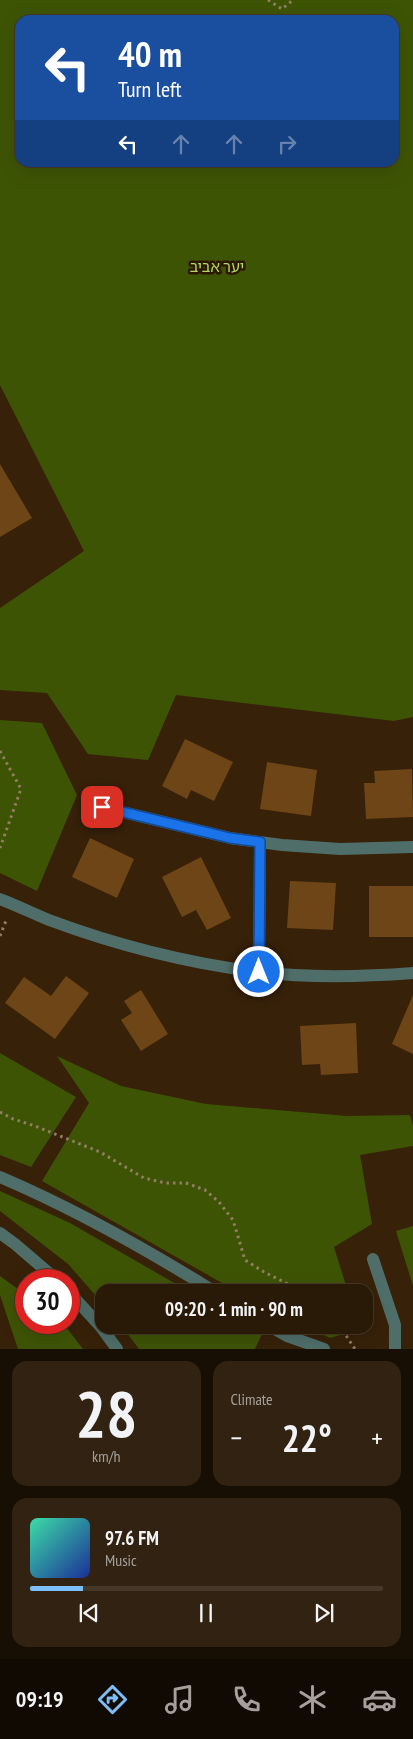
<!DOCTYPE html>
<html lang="en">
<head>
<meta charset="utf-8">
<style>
	body { margin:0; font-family:"PT Sans Narrow","Noto Sans Hebrew",sans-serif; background:#312211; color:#f1f3f6; height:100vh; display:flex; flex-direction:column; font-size:19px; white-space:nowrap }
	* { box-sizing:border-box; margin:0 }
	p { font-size:16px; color:#a5a09b }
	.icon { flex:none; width:28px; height:28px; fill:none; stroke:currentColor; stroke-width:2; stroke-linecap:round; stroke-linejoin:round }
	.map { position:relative; height:1349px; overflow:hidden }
	.drawer { display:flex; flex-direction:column; gap:12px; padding:12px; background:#170e04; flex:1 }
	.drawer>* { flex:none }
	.guide { position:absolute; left:15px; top:15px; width:384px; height:152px; border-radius:15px; box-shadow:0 5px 20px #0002,0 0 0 1px #453828; background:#1a4fa0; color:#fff; overflow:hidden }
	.speed { position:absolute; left:15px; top:1269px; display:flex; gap:10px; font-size:25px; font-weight:700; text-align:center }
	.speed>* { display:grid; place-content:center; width:65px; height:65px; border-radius:50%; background:#291907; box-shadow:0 5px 20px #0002,0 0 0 1px #453828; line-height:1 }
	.speed .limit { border:8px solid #d22; background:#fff; color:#111 }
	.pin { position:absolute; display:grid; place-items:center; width:42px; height:42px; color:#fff; margin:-21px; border-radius:10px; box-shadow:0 2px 8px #0006 }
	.me { position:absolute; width:55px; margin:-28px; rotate:0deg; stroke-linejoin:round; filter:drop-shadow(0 0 4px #0008) }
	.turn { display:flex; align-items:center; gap:18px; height:105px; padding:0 20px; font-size:22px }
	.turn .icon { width:65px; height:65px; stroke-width:2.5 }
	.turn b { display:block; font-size:35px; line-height:42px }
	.lanes { display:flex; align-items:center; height:48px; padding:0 20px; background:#0003; justify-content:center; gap:25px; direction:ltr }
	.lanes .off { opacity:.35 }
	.big { font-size:38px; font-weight:800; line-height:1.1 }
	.drawer .card { flex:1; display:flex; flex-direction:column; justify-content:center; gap:8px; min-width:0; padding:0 18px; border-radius:15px; background:#312211 }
	.drawer .dial { align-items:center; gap:0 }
	.dial b { font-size:65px; line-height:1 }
	.song { display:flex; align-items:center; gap:15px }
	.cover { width:60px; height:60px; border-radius:8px; background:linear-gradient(135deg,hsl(160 70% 55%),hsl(230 70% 35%)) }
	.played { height:5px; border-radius:2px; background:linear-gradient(90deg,#7bbef8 15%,#453828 15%) }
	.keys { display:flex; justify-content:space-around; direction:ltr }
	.heat { display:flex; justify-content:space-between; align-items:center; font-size:28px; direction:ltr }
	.drawer .tiles { flex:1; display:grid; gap:12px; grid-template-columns:1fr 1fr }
	.card:last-child { grid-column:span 2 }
	.trip { position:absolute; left:95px; top:1284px; width:278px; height:50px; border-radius:15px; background:#291907; box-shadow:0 5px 20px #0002,0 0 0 1px #453828; font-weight:800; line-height:50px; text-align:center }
	.tab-bar { display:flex; height:80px; justify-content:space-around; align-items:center; background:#100a03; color:#a5a09b }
	.tab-bar .icon { width:35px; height:35px }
	.tab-bar .on { color:#7bbef8 }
	.tab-bar b { font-size:22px; color:#f1f3f6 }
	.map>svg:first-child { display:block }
	.green { fill:#3e5405; fill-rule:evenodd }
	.building { fill:#6e4516 }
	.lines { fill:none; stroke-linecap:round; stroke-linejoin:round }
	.path { stroke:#947d66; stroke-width:3; stroke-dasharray:2.5 4; stroke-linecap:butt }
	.minor { stroke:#4f6e6a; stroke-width:12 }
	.route-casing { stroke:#114b97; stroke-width:12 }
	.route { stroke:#1a73e8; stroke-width:9 }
	.labels { text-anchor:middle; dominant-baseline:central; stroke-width:5; stroke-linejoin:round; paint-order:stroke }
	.park-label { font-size:15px; fill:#afdb5a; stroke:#2c1701 }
</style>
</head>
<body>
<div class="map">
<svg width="413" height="1349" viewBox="0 0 413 1349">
	<rect width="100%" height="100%" fill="#372109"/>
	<path class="green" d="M0,0h413v717l-19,4 -218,-26 -28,65 -60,-6 -41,-61 -47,-3v-82l84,-57 -84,-166zM20,20h374v142h-374z
		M0,720l42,3 35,72 -40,96 -37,-18z
		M0,1053l76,44 -45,70 -31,-12z
		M57,1056l64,30 85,18 141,12 63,-1 3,11v20l-53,9 12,69 -38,23 14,45h-110l-196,-111 47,-78z
		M0,1191l70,32 120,69h-86v13l-36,-41 -68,-53z
		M413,1226v60l-17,-55z
		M0,1276l26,19v27l37,1 20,26h-65l-18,-54z
		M121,1325h126l15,9 -7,15h-116z
		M302,1325h57l1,4 -30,9z"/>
	<path class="building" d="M0,464l32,54 -32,19z
		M185,739l48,23 -19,39 -23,-11 -4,9 -25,-13z
		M267,762l50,8 -6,46 -51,-7z
		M412,769l1,48 -47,2 -2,-36h11l-1,-12z
		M90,838l44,21 -17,39 -45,-21z
		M201,857l30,61 -24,12 -11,-20 -14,7 -20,-40z
		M290,881l46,2 -3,47 -46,-2z
		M369,886h44v51h-44z
		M66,976l23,17 -34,46 -50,-36 19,-26 27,19z
		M141,990l27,44 -27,17 -20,-31 11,-7 -8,-12z
		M413,995v59l-21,-10z
		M356,1023l2,50 -37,2 -1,-11 -18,1 -2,-39z"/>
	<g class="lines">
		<path class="path" d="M268,0l14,9 11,-9
			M0,751l21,38 -21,59
			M0,936l7,-18
			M0,1112l13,7 22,7 65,26 44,26 21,5h21l19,7 14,12 14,18 12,40 19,12 40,20
			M339,1325l16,24"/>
		<path class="minor" d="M102,807l128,31 52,7 58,4 73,-2
			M0,899c16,6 32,14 49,21 67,25 138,43 209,52 51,6 103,5 155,1
			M259,972l1,-130
			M0,1177c75,32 146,72 215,115
			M0,1233l15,11 42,36
			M373,1259l22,66v24
			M69,1292l32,35 16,22
			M268,1325l19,11 37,13"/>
	</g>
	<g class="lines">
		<g class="route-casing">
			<path id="route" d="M102,807l128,31 30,4 -1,130"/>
		</g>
		<use href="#route" class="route"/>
	</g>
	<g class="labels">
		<g class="park-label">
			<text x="217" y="266">יער אביב</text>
		</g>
	</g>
</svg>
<div class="speed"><div class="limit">30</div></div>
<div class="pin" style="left:102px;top:807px;background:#d93025"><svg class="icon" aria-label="arrive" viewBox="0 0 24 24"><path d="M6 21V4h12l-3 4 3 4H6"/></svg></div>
<svg class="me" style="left:259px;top:972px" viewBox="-20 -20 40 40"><circle r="17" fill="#1a73e8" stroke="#fff" stroke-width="3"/><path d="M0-11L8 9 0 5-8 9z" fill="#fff"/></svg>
<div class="trip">09:20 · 1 min · 90 m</div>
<div class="guide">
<div class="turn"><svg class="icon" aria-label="left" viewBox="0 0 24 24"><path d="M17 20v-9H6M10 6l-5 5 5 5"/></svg><div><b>40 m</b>Turn left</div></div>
<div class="lanes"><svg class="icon" aria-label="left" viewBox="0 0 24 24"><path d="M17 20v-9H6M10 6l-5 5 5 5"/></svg><svg class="icon off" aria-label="ahead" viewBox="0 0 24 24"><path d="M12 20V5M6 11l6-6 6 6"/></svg><svg class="icon off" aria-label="ahead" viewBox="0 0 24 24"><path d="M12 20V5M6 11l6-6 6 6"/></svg><svg class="icon off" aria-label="right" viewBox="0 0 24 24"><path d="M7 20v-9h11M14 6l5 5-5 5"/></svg></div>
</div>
</div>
<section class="drawer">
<div class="tiles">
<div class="card dial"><b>28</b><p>km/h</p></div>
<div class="card"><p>Climate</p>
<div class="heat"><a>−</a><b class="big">22°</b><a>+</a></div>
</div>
<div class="card">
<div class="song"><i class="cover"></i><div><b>97.6 FM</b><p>Music</p></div></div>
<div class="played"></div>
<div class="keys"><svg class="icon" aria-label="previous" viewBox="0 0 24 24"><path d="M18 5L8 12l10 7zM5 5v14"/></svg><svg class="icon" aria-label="pause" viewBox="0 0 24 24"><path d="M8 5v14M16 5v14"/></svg><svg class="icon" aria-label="next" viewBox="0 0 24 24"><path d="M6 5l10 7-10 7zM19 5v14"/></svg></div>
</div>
</div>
</section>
<nav class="tab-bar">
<b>09:19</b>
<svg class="icon on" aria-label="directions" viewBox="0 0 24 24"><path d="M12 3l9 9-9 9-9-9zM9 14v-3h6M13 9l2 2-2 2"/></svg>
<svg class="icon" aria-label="music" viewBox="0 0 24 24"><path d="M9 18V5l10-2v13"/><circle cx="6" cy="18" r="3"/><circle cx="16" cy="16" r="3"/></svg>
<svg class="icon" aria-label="phone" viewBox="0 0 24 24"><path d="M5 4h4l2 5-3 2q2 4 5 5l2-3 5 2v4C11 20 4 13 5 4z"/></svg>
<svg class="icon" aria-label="climate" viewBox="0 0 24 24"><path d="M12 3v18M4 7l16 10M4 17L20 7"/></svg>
<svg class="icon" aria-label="car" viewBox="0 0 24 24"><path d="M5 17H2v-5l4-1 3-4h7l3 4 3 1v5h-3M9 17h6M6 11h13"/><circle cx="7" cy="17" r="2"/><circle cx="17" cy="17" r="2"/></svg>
</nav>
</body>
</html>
